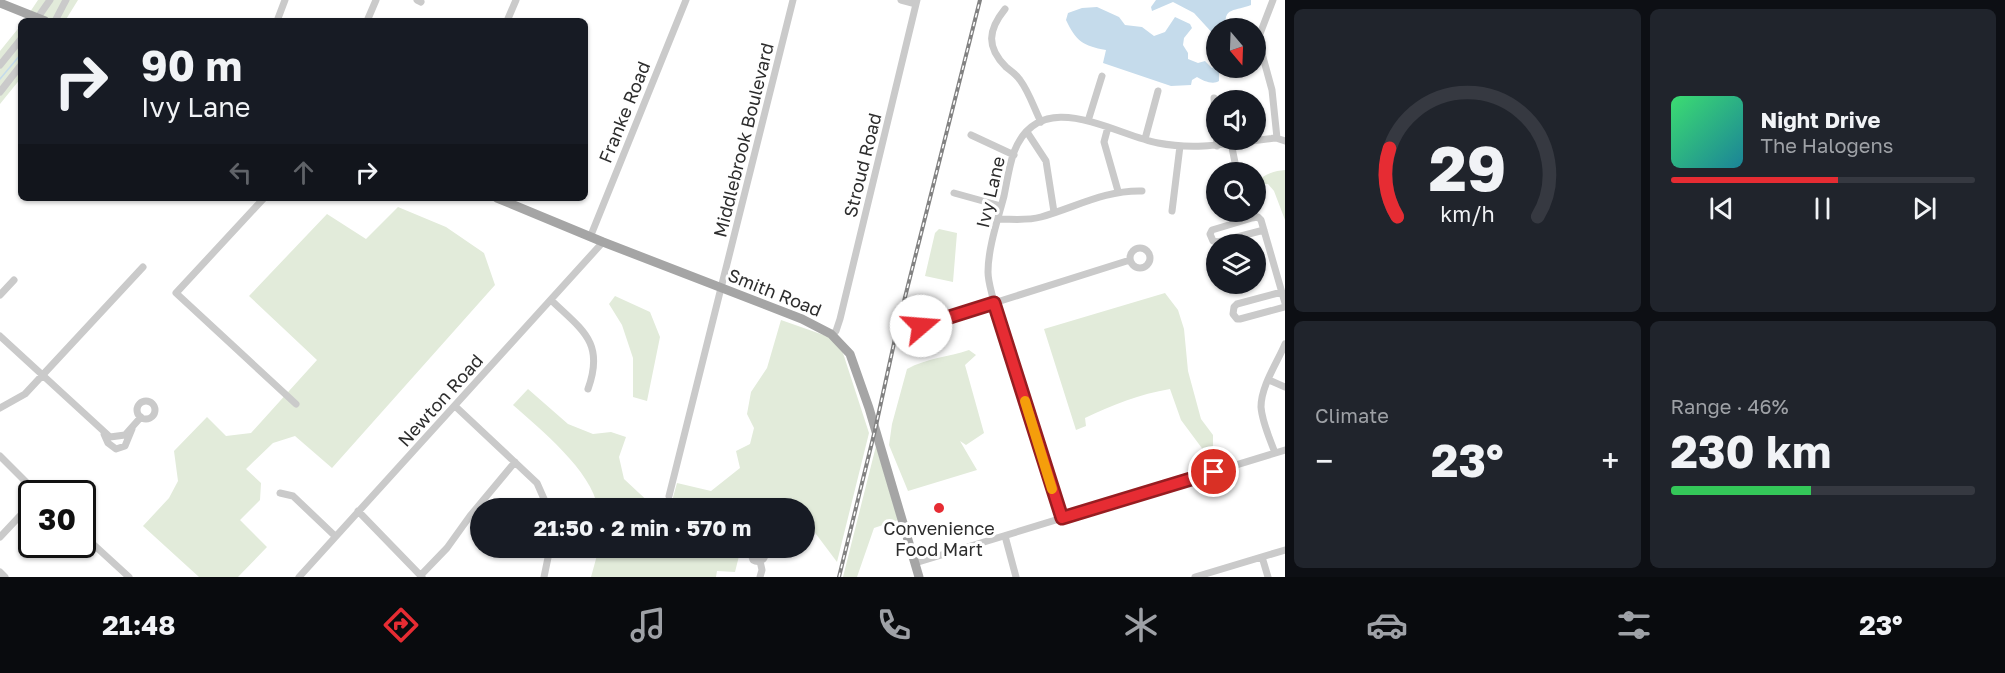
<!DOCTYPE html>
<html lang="en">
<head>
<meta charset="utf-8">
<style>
	body { margin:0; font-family:"Golos Text",sans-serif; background:#20242c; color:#f1f3f6; height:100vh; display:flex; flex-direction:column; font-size:22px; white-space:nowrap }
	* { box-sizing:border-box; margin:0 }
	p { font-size:20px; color:#9ea1a6 }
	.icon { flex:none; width:33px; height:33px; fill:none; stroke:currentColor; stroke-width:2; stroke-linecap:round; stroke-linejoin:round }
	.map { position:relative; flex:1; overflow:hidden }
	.panel { display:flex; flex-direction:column; gap:9px; padding:9px; background:#0d0f14; width:720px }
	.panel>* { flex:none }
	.top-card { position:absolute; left:18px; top:18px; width:570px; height:183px; border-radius:9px; box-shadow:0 2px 4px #0004; background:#171b24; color:#f1f3f6; overflow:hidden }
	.needle { width:39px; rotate:161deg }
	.fabs { position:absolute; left:1206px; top:18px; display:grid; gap:12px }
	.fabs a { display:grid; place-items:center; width:60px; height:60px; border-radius:50%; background:#171b24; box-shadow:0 2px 4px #0004; font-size:30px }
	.speed { position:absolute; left:18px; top:480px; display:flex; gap:12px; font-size:30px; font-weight:700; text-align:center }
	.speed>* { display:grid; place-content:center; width:78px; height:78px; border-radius:50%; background:#171b24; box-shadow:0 2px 4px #0004; line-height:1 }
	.speed .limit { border:3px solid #111; border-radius:9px; background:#fff; color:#111 }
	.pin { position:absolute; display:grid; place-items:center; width:51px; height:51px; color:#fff; margin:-26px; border:3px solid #fff; border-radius:50%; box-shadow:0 2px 6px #0007 }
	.me { position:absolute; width:66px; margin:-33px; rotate:72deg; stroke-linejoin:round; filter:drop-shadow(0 0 4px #0008) }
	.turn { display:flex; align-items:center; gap:21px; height:126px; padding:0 24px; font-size:27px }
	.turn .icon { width:78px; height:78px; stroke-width:2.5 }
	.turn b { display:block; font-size:42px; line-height:51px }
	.lanes { display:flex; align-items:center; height:57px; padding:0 24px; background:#0003; justify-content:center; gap:30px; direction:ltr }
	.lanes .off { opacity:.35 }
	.big { font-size:45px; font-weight:700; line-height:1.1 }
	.panel .card { flex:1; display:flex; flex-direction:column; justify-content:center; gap:9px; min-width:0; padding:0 21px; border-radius:9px; background:#20242c }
	.panel .dial { align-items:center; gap:0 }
	.dial svg { height:156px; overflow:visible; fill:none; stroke:#363941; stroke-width:7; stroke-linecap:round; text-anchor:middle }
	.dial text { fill:#f1f3f6; stroke:none }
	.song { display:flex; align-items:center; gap:18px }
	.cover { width:72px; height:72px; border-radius:9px; background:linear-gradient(135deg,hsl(140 70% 55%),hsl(190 70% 35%)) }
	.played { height:6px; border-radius:3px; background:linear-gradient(90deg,#e62c33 55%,#363941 55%) }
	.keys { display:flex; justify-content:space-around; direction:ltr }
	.heat { display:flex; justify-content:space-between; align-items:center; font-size:33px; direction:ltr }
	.charge { height:9px; border-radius:4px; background:linear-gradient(90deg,#34c759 46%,#363941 0) }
	.panel .tiles { flex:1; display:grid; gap:9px; grid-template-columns:repeat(2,1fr) }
	.trip { position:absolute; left:470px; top:498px; width:345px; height:60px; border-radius:30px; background:#171b24; box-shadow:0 2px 4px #0004; font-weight:700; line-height:60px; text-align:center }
	.dock { display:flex; height:96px; justify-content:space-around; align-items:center; background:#090b0e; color:#9ea1a6 }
	.dock .icon { width:42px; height:42px }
	.dock .on { color:#e62c33 }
	.dock b { font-size:27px; color:#f1f3f6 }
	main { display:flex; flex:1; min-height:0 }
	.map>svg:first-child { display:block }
	.green { fill:#e2ebda }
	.water { fill:#c5dbeb }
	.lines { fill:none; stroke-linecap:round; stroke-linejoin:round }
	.stream { stroke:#c5dbeb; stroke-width:1.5 }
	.minor { stroke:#cacaca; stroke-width:7 }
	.major { stroke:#a5a5a5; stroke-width:9 }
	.rail-casing { stroke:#828282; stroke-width:4 }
	.rail { stroke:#fff; stroke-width:1.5; stroke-dasharray:4.5; stroke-linecap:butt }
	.route-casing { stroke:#961d21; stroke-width:15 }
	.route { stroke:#e62c33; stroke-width:10 }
	.slow { stroke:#f59e0b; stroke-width:10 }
	.poi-dot { fill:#e62c33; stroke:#fff; stroke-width:2 }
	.labels { text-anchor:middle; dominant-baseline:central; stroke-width:6; stroke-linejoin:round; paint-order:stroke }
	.street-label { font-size:18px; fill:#2d2d2d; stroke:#fff }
	.poi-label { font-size:18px; fill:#2d2d2d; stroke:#fff }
</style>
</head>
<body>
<main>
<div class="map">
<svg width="1285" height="577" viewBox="0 0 1285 577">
	<rect width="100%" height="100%" fill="#fff"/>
	<path class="green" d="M38,0h40l-13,21h-41z
		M21,25v53l-21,26v-53z
		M1285,170v50l-11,-29 -6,-7 -12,1c5,-10 17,-14 29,-15z
		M398,207l48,20 38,26 11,32 -163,183 -37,-32 -22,7 -27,26 15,14 -1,17 -20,20 27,27 -29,30h-39l-56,-51 26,-28 9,-17 -4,-30 33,-34 19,19 25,-3 66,-73 -68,-64 78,-82 39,25z
		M939,229l18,4 -4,49 -28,-6 10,-43z
		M1165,293l13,17 6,19 4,42 13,48 12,16v15l-9,1 -23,-31 -11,-31c-30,5 -58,16 -85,29l1,8 -10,4 -32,-101z
		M615,296l35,16 10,25 -13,64 -14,-4v-39l-11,-33 -13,-21z
		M781,320l54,19 7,11 27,83 -32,129 -33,-44v-10h-9l-3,-2 -19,-4 -15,6h-88l7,-25 34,8 29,-23 -4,-17 14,-7 4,-16 -7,-14 4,-22 16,-24z
		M969,350l7,5 -11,10 19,68 -18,12 -6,-4 17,29 -69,21 -19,-46 3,-21 15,-55c20,-11 41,-12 62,-19z
		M528,389l40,35 25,10 18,-2 15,5 -7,20 5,22 29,27 10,2h-65c-7,-38 -57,-78 -85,-103z
		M876,446l22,74 -24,8 -17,49h-14z
		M599,548h142l-6,24 -18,-1 -1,6h-125z"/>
	<path class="water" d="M1156,0h95v5c-14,6 -30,2 -24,23h-11v9l-22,-24 -21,-11 -21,9 -1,-4z
		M1097,7l22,10 6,8 17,2 12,9 11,-4 10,-15 15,7 2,4 -8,10 -1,7 5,8v6l10,4 7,-2 7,7 3,-2 4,4v11c-6,4 -16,0 -22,-4l-5,3 -1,5 -20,1 -68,-23 3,-13c-23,-4 -30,-9 -40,-30l2,-7 14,-5z"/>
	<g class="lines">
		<path class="stream" d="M0,79l21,-25"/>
		<path class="minor" d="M417,0l4,2
			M901,0l15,4
			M1273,0l-15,39 14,51 5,48
			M1005,9c-17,21 -19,38 1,58 5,4 10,7 14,13 9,12 14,28 21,42
			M36,20l14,-20
			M55,21l11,-21
			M277,21l8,-21
			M367,21l9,-21
			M507,21l9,-21
			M0,65l21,-26
			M0,92l21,-27
			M1214,98l3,48
			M1088,121l14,-45
			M1108,127l-4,15 14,49
			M1027,132l19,29 8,51
			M971,135l43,20
			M1145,139l13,-48
			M1231,143l6,29
			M954,193l47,13
			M264,198l-88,95 120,111
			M1172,211l8,-65
			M998,219c15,0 29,2 43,-2 35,-10 64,-27 101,-26
			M1264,230l-46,12 -5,-1 -3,-7 2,-4 40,-12 6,-1 3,3 24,83
			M591,235l95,-235
			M1130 258a10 10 0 1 1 20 0a10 10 0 1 1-20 0Z
			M1282,292l-45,12 -3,3 -1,7 4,5h3l45,-12
			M0,295l14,-15
			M551,300c31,30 54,42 37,89
			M921,326l209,-66
			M832,335l4,-4 4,-12 77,-319
			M0,336l110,101 15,-2 16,-18
			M1269,380l16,7
			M137 410a9 9 0 1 1 18 0a9 9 0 1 1-18 0Z
			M455,406l82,77 11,25
			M0,408l25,-14 118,-127
			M104,434l4,9 8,6 9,-3 7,-17
			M1275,453c-5,-14 -13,-31 -14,-46 0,-21 16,-44 24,-63
			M0,456l38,38
			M280,493l13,3 42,40
			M669,496l124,-496
			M358,511l64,66
			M1062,518l-68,-215c-2,-10 -6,-21 -6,-31 0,-24 10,-53 16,-76 3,-14 5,-30 10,-44 26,-67 99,-18 144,-9 41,8 78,-1 118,-5l9,3
			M82,534l47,43
			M1005,536l11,41
			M0,537l32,-34
			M756,548l-5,6 2,6c5,3 10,1 12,-4l-1,-6 -4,-2
			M1262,557l6,20
			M760,561l2,9 -2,7
			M915,563l370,-113
			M0,572l5,5
			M421,575l26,-27 23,-32 45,-54
			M299,577l304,-335
			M544,577l6,-29
			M1195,577l90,-27"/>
		<path class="major" d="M0,3l45,18
			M497,198l106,44 199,77 29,15 19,20 19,54 50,169"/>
		<g class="rail-casing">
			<path id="rail" d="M839,577l36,-147 23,-105 82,-325"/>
		</g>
		<use href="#rail" class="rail"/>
	</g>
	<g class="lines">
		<g class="route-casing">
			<path id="route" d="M921,326l73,-23 68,215 152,-46"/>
		</g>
		<use href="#route" class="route"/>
		<path class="slow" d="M1025,401l27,88"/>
	</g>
	<circle class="poi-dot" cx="939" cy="508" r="6"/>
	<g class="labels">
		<g class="street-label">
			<text transform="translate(624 112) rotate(-68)">Franke Road</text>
			<text transform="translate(743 140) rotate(-76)">Middlebrook Boulevard</text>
			<text transform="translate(862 165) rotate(-76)">Stroud Road</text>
			<text transform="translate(990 192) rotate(-77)">Ivy Lane</text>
			<text transform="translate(775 292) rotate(22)">Smith Road</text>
			<text transform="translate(440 400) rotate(-48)">Newton Road</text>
		</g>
		<g class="poi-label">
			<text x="939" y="528">Convenience<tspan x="939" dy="21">Food Mart</tspan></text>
		</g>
	</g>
</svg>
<div class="fabs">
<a><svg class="needle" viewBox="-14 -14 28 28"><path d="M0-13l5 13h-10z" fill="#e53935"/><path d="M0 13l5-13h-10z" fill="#9ea1a6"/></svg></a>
<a><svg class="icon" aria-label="sound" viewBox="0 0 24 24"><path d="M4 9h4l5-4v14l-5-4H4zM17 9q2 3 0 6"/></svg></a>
<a><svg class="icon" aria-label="search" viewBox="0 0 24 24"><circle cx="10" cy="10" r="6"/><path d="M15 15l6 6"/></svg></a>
<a><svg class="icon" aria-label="layers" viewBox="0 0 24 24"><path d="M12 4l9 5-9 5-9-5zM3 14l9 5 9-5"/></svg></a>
</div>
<div class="speed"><div class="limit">30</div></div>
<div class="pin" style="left:1214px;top:472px;background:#d93025"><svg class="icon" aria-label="arrive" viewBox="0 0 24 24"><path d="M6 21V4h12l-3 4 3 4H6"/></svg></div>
<svg class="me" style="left:921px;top:326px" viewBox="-20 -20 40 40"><circle r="19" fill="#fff"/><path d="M0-13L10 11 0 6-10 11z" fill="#e62c33"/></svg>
<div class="trip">21:50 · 2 min · 570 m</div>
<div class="top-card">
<div class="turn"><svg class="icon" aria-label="right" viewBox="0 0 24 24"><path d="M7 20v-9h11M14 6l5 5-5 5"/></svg><div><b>90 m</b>Ivy Lane</div></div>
<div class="lanes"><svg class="icon off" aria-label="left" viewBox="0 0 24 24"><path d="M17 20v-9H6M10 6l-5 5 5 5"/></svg><svg class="icon off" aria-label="ahead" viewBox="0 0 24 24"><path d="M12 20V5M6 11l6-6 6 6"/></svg><svg class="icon" aria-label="right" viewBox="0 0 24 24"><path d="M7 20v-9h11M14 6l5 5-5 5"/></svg></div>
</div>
</div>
<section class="panel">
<div class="tiles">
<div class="card dial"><svg viewBox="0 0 100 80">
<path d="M14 69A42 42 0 1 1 86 69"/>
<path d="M14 69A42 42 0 0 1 10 34" stroke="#e62c33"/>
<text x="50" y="56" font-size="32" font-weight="700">29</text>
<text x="50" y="72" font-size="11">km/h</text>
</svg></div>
<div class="card">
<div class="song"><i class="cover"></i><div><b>Night Drive</b><p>The Halogens</p></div></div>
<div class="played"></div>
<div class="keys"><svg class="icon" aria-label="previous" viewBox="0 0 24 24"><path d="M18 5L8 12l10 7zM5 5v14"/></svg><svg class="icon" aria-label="pause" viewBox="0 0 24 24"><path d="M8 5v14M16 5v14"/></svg><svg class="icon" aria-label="next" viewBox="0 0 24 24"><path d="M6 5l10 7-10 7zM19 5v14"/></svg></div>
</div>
<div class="card"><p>Climate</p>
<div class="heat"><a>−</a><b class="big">23°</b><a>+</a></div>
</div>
<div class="card"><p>Range · 46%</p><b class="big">230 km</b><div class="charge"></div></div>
</div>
</section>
</main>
<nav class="dock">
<b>21:48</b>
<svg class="icon on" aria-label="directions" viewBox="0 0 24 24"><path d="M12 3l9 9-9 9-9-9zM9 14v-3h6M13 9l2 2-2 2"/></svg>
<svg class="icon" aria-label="music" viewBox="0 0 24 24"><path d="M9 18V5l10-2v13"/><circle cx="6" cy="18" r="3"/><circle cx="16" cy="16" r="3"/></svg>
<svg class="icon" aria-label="phone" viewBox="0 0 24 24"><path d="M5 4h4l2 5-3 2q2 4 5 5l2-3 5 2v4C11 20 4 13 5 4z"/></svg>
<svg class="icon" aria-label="climate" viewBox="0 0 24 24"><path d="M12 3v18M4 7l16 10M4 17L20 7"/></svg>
<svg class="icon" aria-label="car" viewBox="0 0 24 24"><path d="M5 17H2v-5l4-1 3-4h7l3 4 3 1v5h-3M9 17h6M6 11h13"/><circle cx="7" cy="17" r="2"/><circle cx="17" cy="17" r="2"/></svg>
<svg class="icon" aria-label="filters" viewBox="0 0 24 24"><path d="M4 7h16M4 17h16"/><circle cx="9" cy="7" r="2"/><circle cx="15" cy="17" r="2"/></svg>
<b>23°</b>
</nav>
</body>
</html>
